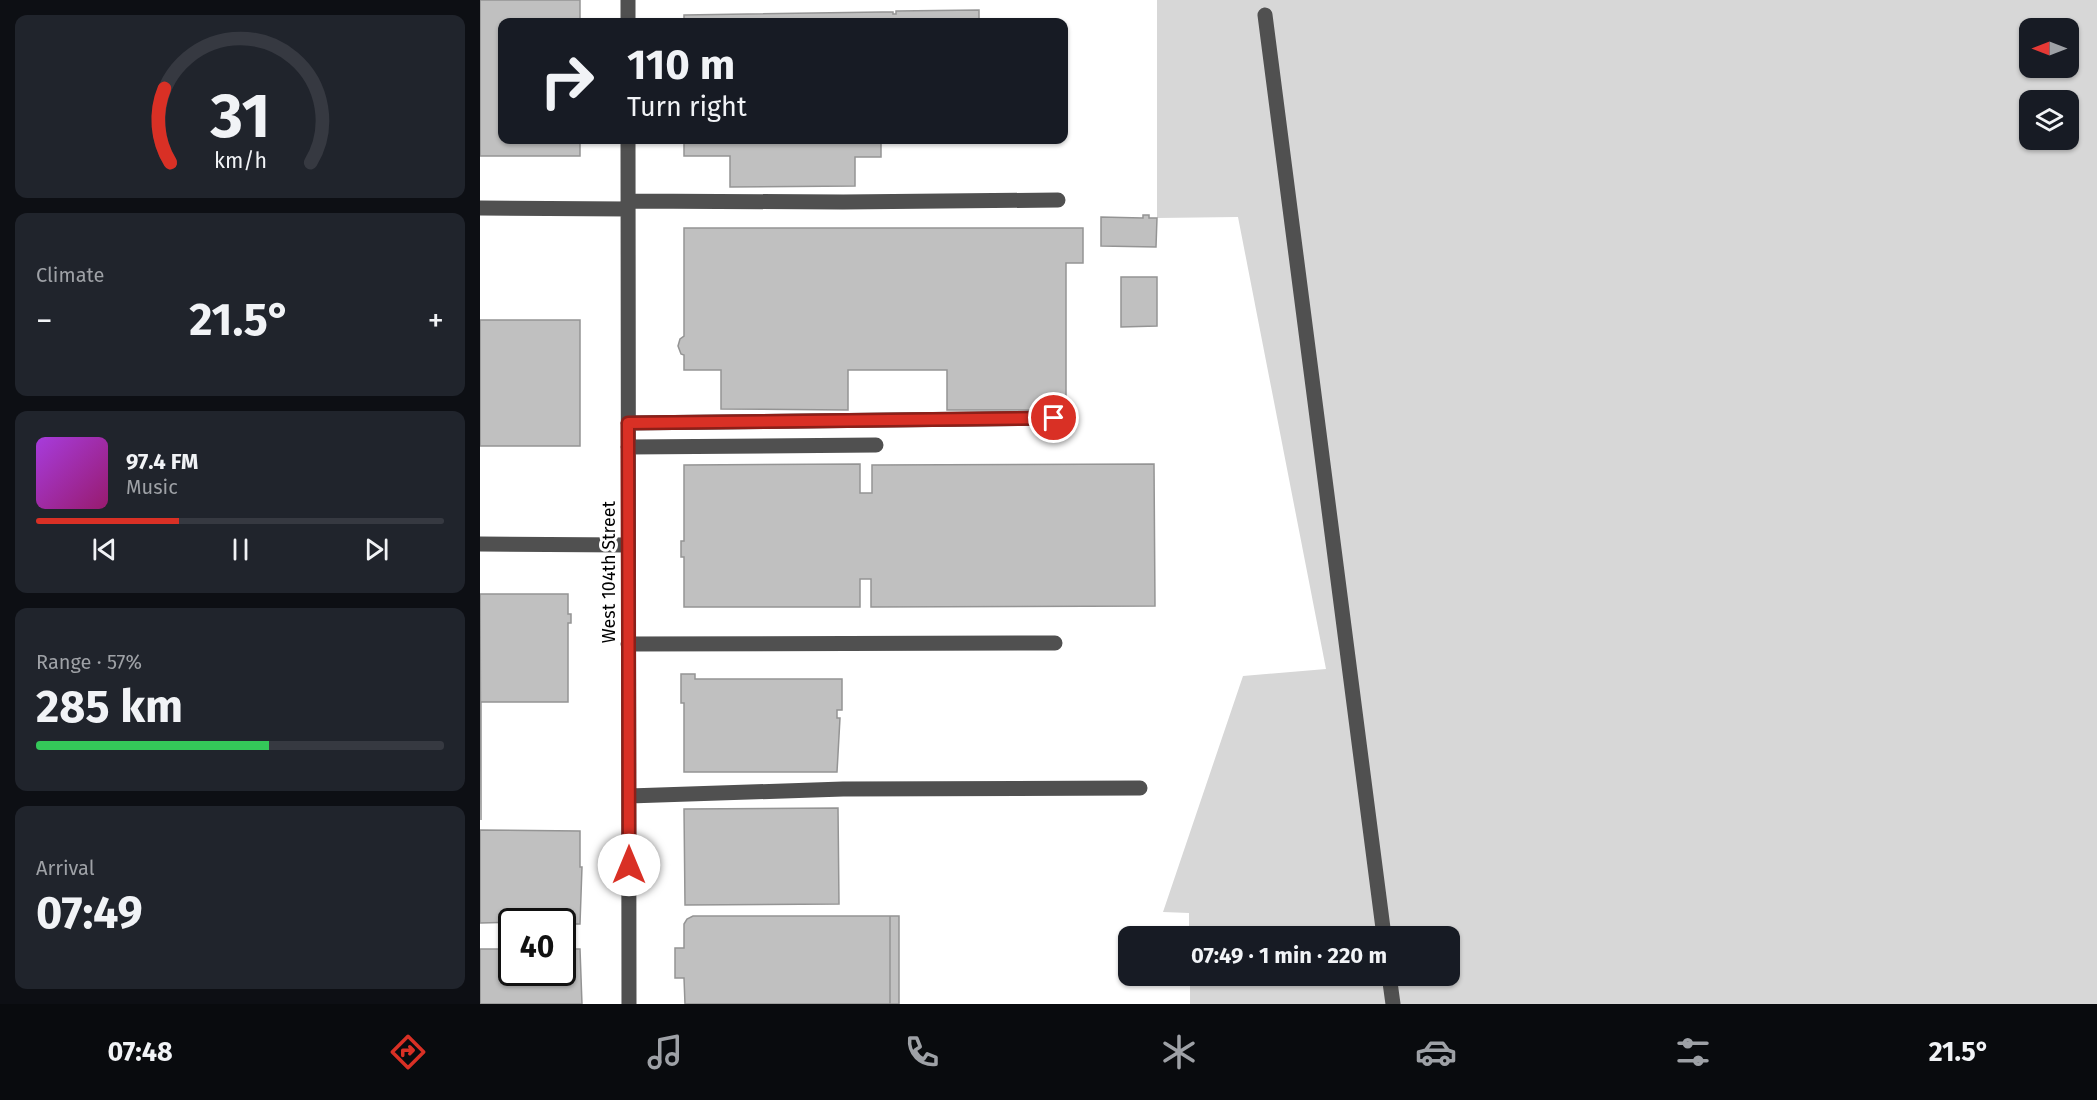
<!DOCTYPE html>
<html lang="en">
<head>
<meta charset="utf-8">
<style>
	body { margin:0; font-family:"Fira Sans",sans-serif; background:#20242c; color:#f1f3f6; height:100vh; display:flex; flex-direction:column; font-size:22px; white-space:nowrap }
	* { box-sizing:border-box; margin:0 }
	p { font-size:20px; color:#9ea1a6 }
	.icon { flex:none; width:33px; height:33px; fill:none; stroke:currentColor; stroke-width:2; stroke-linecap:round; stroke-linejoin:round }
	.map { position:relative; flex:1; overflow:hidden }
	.sheet { display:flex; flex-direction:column; gap:15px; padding:15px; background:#0d0f14; width:480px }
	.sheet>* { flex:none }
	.hud { position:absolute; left:18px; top:18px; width:570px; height:126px; border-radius:12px; box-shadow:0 2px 4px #0004; background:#171b24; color:#f1f3f6; overflow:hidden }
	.needle { width:39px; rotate:270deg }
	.buttons { position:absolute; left:1539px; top:18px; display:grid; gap:12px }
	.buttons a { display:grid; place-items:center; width:60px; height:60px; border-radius:12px; background:#171b24; box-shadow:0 2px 4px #0004; font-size:30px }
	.speed { position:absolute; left:18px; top:908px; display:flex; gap:12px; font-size:30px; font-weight:700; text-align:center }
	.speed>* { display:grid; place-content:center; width:78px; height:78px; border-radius:50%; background:#171b24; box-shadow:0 2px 4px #0004; line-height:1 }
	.speed .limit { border:3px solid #111; border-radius:9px; background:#fff; color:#111 }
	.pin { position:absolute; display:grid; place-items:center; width:51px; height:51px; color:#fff; margin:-26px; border:3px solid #fff; border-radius:50%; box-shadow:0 2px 6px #0007 }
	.me { position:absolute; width:66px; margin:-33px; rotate:0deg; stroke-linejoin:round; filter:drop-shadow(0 0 4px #0008) }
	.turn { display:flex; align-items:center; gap:21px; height:126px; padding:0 30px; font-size:27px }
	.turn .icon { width:78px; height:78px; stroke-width:2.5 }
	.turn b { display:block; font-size:42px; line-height:51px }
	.big { font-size:45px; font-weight:700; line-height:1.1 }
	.sheet .widget { flex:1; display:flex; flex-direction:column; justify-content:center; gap:9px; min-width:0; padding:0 21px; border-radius:12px; background:#20242c }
	.sheet .dial { align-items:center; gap:0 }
	.dial svg { height:156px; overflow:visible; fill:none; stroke:#363941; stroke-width:7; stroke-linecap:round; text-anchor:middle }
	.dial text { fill:#f1f3f6; stroke:none }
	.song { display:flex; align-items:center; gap:18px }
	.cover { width:72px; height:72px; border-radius:9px; background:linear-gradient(135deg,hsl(280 70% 55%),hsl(320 70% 35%)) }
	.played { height:6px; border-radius:3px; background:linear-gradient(90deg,#d93025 35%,#363941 35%) }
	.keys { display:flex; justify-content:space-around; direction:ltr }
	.heat { display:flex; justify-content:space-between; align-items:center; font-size:33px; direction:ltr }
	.charge { height:9px; border-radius:4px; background:linear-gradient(90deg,#34c759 57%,#363941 0) }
	.trip { position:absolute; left:638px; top:926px; width:342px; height:60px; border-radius:12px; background:#171b24; box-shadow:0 2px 4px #0004; font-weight:700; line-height:60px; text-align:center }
	.menu { display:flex; height:96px; justify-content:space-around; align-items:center; background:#090b0e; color:#9ea1a6 }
	.menu .icon { width:42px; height:42px }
	.menu .selected { color:#d93025 }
	.menu b { font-size:27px; color:#f1f3f6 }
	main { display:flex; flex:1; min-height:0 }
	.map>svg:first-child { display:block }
	.green { fill:#d7d7d7; fill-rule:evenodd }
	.building { fill:#c0c0c0; stroke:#949494; stroke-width:1.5 }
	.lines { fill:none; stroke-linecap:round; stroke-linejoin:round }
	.minor { stroke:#505050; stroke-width:15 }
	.route-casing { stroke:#8d1f18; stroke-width:15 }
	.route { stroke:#d93025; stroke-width:10 }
	.labels { text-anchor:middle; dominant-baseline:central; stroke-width:6; stroke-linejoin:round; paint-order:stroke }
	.street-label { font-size:18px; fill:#000; stroke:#fff }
</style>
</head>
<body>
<main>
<section class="sheet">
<div class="widget dial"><svg viewBox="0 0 100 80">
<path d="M14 69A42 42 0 1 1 86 69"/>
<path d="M14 69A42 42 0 0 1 11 31" stroke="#d93025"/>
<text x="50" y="56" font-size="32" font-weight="700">31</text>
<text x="50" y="72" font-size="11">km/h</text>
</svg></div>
<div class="widget"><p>Climate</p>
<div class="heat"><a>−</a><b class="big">21.5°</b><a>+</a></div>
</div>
<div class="widget">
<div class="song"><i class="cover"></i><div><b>97.4 FM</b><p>Music</p></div></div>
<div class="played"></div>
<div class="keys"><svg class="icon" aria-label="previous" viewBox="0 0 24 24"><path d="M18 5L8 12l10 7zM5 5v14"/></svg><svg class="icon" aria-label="pause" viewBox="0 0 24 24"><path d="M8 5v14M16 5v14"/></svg><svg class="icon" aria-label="next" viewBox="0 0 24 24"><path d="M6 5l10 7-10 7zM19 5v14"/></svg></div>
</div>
<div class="widget"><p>Range · 57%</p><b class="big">285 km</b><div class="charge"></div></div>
<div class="widget"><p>Arrival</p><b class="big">07:49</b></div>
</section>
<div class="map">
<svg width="1617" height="1004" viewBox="0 0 1617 1004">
	<rect width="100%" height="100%" fill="#fff"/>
	<path class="green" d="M677,0h940v1004h-907v-29h259v-39h-260v-23l-26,-1 80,-236 83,-7 -88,-452 -81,1zM1550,28h38v40h-38zM1550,100h38v40h-38z"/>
	<path class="building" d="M0,0h100v22h-78v118h78v16h-100z
		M499,10v12h-295v-7l198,-3h11v2h3v-3z
		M204,140h197v17h-26v29l-125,1v-31h-46z
		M663,215h6v3h8l-1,29 -55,-1v-29l42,1z
		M204,228h399v35h-17v147h-119v-40h-99v40l-127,-1v-39h-37v-15l-3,-1 -3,-8 2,-7 4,-3z
		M641,277h36v49l-36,1z
		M0,320h100v126h-100z
		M380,464v29h12v-28l282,-1 1,142 -284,1v-28h-11v28h-176v-50h-3v-16h3v-76z
		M0,594h88v20h3v9h-3v79h-87v118z
		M201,674h14v5h147v31h-5v8h3l-3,54h-153v-69h-3z
		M358,808l1,96 -154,1 -1,-96z
		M0,830l100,1v36h2l-2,57h-18v-3l-82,2z
		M213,916h197v88h-205l-1,-26h-9v-30h9v-24l3,-5z
		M410,916h9v88h-9z
		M0,949h32v23h50v-23h18l2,55h-102z"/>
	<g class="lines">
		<path class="minor" d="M148,0v22
			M785,15l119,921
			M148,140l1,864
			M148,201l215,1 215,-2
			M0,208l148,1
			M148,423l426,-5
			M148,447l248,-2
			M0,544l148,1
			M148,644l427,-1
			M149,796l214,-7 297,-1
			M909,975l4,29"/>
	</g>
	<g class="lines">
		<g class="route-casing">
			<path id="route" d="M149,865l-1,-442 426,-5"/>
		</g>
		<use href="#route" class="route"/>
	</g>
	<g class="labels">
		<g class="street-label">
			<text transform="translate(129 572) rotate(-90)">West 104th Street</text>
		</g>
	</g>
</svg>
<div class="buttons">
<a><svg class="needle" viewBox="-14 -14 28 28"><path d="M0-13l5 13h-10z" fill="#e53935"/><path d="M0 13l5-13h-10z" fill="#9ea1a6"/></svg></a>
<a><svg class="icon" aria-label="layers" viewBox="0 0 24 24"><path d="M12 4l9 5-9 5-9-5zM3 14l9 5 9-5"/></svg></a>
</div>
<div class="speed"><div class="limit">40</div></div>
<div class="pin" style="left:574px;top:418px;background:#d93025"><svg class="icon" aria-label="arrive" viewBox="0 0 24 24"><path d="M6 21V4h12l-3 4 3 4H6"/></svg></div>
<svg class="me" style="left:149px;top:865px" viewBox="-20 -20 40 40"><circle r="19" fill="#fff"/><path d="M0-13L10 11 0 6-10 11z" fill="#d93025"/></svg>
<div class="trip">07:49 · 1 min · 220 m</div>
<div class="hud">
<div class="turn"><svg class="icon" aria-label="right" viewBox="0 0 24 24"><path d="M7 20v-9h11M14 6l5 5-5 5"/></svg><div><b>110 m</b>Turn right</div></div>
</div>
</div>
</main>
<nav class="menu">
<b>07:48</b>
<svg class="icon selected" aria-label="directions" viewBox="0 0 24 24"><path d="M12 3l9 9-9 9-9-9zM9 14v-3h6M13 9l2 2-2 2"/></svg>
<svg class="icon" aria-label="music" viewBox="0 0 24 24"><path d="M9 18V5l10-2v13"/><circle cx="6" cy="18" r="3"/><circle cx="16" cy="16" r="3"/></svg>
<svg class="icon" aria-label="phone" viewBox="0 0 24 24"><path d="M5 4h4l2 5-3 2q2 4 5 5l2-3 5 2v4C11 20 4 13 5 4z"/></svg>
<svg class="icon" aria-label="climate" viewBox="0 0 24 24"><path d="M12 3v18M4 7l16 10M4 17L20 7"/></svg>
<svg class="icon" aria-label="car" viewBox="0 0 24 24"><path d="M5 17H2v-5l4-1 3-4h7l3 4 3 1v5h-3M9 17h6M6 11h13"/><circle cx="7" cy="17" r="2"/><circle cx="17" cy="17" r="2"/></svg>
<svg class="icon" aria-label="filters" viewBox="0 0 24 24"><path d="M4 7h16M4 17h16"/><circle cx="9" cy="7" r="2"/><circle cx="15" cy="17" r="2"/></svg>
<b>21.5°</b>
</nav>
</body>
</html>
